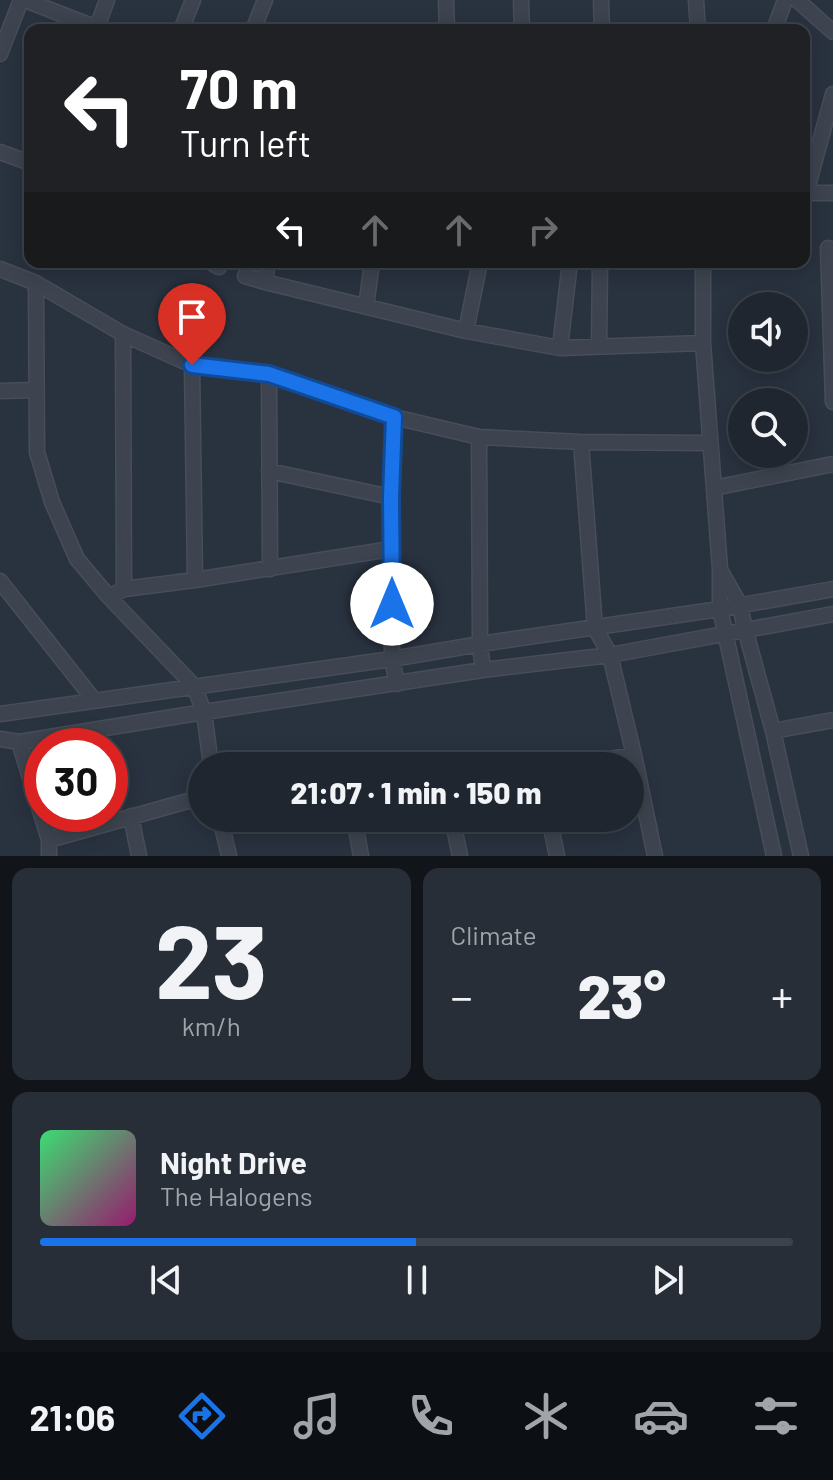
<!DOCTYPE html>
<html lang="en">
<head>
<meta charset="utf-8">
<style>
	body { margin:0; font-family:Barlow,sans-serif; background:#272e37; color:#f1f3f6; height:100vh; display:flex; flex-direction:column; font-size:30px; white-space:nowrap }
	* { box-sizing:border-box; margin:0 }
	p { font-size:26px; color:#a1a5aa }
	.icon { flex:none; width:44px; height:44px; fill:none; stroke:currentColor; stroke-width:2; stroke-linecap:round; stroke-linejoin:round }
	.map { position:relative; height:856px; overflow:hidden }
	.details { display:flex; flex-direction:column; gap:12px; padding:12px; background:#11151a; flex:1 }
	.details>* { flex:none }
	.guide { position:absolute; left:24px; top:24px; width:786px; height:244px; border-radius:16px; box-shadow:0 4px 20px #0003,0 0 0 2px #3c434b; background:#202124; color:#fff; overflow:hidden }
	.fabs { position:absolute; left:728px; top:292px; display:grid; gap:16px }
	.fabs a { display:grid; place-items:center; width:80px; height:80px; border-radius:50%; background:#1f262f; box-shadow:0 4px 20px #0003,0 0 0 2px #3c434b; font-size:40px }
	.speed { position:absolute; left:24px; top:728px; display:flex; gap:16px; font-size:40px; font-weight:700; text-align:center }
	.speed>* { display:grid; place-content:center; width:104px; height:104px; border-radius:50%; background:#1f262f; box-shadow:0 4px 20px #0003,0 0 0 2px #3c434b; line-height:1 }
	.speed .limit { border:12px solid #d22; background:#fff; color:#111 }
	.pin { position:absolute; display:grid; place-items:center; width:68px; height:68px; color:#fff; margin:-82px -34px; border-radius:50% 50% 50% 0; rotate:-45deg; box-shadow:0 0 8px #0007 }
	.pin .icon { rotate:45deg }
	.me { position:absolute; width:88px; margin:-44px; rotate:0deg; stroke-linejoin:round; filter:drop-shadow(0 0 6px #0008) }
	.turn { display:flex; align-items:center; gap:28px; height:168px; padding:0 24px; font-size:36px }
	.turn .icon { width:104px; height:104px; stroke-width:2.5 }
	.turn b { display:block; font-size:56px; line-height:68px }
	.lanes { display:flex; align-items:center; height:76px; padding:0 24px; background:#0003; justify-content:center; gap:40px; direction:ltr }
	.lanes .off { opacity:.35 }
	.big { font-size:60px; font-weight:800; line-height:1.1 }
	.details .tile { flex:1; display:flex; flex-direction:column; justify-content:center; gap:12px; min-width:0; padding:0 28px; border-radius:16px; background:#272e37 }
	.details .dial { align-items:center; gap:0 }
	.dial b { font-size:104px; line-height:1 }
	.song { display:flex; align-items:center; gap:24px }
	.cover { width:96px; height:96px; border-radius:12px; background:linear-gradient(135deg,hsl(140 70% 55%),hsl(320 70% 35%)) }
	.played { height:8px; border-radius:4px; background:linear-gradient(90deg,#1a73e8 50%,#3c434b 50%) }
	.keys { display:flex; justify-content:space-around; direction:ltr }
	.heat { display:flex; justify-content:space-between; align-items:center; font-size:44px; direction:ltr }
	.details .tiles { flex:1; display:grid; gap:12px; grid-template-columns:1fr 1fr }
	.tile:last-child { grid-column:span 2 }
	.trip { position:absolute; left:188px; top:752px; width:456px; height:80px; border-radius:40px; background:#1f262f; box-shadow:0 4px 20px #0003,0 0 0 2px #3c434b; font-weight:800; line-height:80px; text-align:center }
	.tabs { display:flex; height:128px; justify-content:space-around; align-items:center; background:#0c0f13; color:#a1a5aa }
	.tabs .icon { width:56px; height:56px }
	.tabs .on { color:#1a73e8 }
	.tabs b { font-size:36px; color:#f1f3f6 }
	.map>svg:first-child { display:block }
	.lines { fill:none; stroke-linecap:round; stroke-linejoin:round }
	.minor-casing { stroke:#474d59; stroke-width:17 }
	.minor { stroke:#3d444f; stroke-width:14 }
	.route-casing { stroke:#114b97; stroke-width:20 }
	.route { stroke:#1a73e8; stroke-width:14 }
</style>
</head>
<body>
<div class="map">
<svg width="833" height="856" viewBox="0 0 833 856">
	<rect width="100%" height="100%" fill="#29323f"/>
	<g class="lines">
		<g class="minor-casing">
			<path id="minor" d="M25,0l72,28
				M446,0l1,30
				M521,0l1,30
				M601,0l1,30
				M696,0l2,30
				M797,0l36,32
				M96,30l11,-30
				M181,30l12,-30
				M253,30l12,-30
				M774,30l11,-30
				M0,54l21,-54
				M0,152l30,11
				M804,193h29
				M806,193l27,-99
				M828,248l5,154
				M210,262l9,5
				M703,262v81l17,226v40l54,247
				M0,269l36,14 87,51 69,31 77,9 125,43 85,20 102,5 128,1
				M245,276l20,6 201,49 94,17 143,-5
				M265,282l3,-20
				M36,283l1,169 15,50 25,57 32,38 85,89 10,26 7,54
				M366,307l6,-45
				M466,331l14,-69
				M123,334l1,255
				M599,347l1,-85
				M560,348l10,-86
				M192,365l3,215
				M269,374l1,195
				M0,391l36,-1
				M394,417l-3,80 1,162 5,25
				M479,437l1,207 3,26
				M581,442l14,186 15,27 24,100 21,101
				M269,471l122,26
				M714,488l119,-24
				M720,570l20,35 5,24 28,102 28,125
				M0,581l94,119
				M109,597l15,-8 71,-9 196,-31
				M0,714l392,-55 88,-15 240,-35 113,-20
				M773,731l60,-11
				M0,739l19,3 185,-30 279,-42 127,-15 223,-41
				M19,742l30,98v16
				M570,766l64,-11
				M131,816l8,40
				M220,818l9,38
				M354,818l7,38
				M452,818l8,38
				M549,818l8,38
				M49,840l153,-43"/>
		</g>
		<use href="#minor" class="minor"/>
	</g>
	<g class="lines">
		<g class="route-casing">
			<path id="route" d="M192,365l77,9 125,43 -3,80 1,107"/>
		</g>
		<use href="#route" class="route"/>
	</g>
</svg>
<div class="fabs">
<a><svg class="icon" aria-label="sound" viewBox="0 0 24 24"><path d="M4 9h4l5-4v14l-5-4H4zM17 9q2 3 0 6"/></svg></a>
<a><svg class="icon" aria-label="search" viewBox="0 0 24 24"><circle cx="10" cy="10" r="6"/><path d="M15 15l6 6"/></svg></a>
</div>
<div class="speed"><div class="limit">30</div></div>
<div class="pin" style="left:192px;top:365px;background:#d93025"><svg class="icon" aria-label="arrive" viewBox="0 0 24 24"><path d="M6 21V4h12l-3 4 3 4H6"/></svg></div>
<svg class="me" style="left:392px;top:604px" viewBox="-20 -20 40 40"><circle r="19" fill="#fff"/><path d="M0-13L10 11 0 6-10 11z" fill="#1a73e8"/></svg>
<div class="trip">21:07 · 1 min · 150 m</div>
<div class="guide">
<div class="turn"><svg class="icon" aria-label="left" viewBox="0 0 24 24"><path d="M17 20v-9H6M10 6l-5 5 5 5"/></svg><div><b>70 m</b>Turn left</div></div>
<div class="lanes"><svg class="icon" aria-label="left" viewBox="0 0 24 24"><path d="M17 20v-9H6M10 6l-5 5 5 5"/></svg><svg class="icon off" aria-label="ahead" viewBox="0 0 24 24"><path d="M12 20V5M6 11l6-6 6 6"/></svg><svg class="icon off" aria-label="ahead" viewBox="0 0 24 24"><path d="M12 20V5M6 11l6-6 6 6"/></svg><svg class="icon off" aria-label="right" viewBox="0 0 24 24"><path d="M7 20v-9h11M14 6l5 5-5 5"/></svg></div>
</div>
</div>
<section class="details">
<div class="tiles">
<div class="tile dial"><b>23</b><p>km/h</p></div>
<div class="tile"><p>Climate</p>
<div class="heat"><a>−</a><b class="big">23°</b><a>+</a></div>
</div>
<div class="tile">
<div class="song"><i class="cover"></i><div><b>Night Drive</b><p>The Halogens</p></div></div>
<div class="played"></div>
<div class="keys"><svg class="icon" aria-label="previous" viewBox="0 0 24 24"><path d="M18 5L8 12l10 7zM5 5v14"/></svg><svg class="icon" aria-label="pause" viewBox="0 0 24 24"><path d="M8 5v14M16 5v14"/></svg><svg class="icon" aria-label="next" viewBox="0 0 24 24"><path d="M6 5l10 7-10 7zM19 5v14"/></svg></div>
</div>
</div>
</section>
<nav class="tabs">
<b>21:06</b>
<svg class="icon on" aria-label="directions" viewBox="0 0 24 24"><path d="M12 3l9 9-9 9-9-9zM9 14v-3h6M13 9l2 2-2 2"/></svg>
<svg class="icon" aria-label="music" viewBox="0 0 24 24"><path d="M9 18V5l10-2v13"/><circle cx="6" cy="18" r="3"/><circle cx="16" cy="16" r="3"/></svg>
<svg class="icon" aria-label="phone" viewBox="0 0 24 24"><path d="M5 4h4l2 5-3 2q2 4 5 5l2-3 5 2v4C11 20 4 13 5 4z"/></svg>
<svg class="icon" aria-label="climate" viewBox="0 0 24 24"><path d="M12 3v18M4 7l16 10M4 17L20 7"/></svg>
<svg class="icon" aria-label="car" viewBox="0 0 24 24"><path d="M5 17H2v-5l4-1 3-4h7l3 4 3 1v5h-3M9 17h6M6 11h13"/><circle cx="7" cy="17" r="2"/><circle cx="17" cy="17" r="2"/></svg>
<svg class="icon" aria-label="filters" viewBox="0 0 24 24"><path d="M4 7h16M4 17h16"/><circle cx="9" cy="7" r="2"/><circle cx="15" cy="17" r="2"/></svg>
</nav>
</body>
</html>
